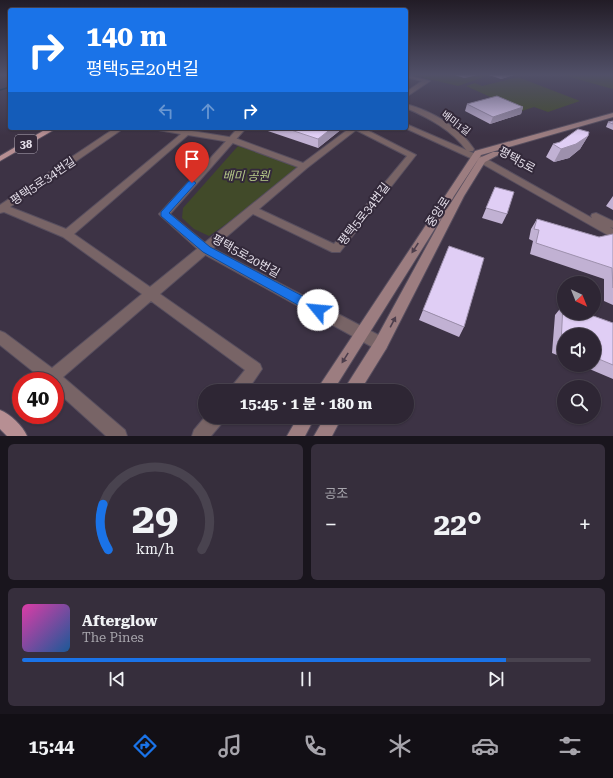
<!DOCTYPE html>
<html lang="ko">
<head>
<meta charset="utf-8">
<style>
	body { margin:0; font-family:"Roboto Serif","Noto Sans KR",serif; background:#362e3c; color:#f1f3f6; height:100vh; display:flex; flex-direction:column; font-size:15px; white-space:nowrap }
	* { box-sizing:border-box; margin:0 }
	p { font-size:13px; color:#a7a5ac }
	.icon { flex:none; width:22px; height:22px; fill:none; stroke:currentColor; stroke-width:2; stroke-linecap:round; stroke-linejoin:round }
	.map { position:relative; height:436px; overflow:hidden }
	.sheet { display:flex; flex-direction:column; gap:8px; padding:8px; background:#19151d; flex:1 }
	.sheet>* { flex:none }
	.top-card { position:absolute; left:8px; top:8px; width:400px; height:122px; border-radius:4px; box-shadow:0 1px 3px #0004,0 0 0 1px #49434f; background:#1a73e8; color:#fff; overflow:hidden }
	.needle { width:26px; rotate:137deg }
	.controls { position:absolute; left:557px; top:276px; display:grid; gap:8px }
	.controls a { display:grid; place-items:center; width:44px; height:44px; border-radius:50%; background:#2e2634; box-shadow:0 1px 3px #0004,0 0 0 1px #49434f; font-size:20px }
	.speed { position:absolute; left:12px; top:372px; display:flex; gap:8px; font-size:20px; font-weight:700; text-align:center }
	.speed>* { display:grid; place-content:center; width:52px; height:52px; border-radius:50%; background:#2e2634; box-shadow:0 1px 3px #0004,0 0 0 1px #49434f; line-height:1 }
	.speed .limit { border:6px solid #d22; background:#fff; color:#111 }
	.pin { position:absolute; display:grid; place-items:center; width:34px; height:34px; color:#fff; margin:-41px -17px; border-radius:50% 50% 50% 0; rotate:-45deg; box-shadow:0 0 4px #0007 }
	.pin .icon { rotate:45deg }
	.me { position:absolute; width:44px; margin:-22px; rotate:298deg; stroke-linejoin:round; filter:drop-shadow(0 0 3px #0008) }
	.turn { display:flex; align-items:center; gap:14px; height:84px; padding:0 12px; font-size:18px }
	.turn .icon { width:52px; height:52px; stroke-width:2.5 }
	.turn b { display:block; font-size:28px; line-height:34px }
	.lanes { display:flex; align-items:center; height:38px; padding:0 12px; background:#0003; justify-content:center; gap:20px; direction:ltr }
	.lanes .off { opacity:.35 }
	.big { font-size:30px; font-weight:700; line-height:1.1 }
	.sheet .tile { flex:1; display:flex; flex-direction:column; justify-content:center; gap:6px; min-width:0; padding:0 14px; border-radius:6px; background:#362e3c }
	.sheet .dial { align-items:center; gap:0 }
	.dial svg { height:104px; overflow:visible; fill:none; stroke:#49434f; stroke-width:7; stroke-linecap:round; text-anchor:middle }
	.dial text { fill:#f1f3f6; stroke:none }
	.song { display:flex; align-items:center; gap:12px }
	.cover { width:48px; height:48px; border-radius:6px; background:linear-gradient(135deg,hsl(320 70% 55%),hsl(210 70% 35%)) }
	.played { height:4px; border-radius:2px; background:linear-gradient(90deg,#1a73e8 85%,#49434f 85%) }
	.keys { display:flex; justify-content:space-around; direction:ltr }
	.heat { display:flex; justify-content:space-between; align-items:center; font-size:22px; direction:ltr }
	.sheet .tiles { flex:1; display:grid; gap:8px; grid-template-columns:1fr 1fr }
	.tile:last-child { grid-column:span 2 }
	.trip { position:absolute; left:198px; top:384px; width:216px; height:40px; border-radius:20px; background:#2e2634; box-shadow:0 1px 3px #0004,0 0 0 1px #49434f; font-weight:700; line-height:40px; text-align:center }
	.tabs { display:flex; height:64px; justify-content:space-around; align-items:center; background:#120f15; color:#a7a5ac }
	.tabs .icon { width:28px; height:28px }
	.tabs .active { color:#1a73e8 }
	.tabs b { font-size:18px; color:#f1f3f6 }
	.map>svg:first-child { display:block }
	.green { fill:#414a29 }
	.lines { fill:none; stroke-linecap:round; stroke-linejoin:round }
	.stream { stroke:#01273c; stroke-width:1.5 }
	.minor-casing { stroke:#584f5f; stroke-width:2 }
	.tertiary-casing { stroke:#584f5f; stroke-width:2 }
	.secondary-casing { stroke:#584f5f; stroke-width:2 }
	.primary-casing { stroke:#584f5f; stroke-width:2 }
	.minor { fill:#786466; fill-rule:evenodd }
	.tertiary { fill:#786466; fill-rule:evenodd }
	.secondary { fill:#9c7d80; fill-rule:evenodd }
	.primary { fill:#b78f93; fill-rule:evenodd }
	.wall { fill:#c1b1d3 }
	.shaded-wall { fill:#9d90ac }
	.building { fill:#e0cef5; stroke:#9d90ac }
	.oneway { fill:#4d3e4c }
	.route { fill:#1a73e8; stroke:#114b97 }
	.labels { text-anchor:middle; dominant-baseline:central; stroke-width:4; stroke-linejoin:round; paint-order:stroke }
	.far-street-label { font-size:10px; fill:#e5dfea; stroke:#33293a }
	.shield { fill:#33293a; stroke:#b0a8b5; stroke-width:1 }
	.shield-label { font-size:11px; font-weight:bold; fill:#e5dfea }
	.street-label { font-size:12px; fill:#e5dfea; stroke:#33293a }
	.park-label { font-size:12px; font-style:italic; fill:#b6c989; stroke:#33293a }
</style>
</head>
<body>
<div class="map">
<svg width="613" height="436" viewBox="0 0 613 436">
	<rect width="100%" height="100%" fill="#3d3345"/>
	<path class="green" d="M411,75h79l-32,11z
		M562,75h51v14z
		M518,77l62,24 -32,11 -14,-5 -12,4 -56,-25 9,-3 7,3z
		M238,146l58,19 1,4 -68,53 -20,14 -15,-7 -12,-11 1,-10z"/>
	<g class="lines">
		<path class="stream" d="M0,90l10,-3"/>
		<g class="minor-casing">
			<path id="minor" d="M406,75l24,6 -24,16v-5l16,-11 -16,-4z
				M406,104c26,7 53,23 68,45l-1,2h-6c-15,-21 -38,-33 -61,-43z
				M115,128h9l-114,79 56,22 115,-95 -23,-4 -4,-2 31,2 3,-2h8l-4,3 43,7 68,25 47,-35h13l53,27 -76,97h-8l-79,-38 -93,80 100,70 2,5 -15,22h-18l3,-5 13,-16 -94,-69 -88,76 62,53 2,6h-21l-51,-46v-9h-10l-45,-36v-14l5,2 47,35 90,-74 -79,-57 -59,-25 -4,1v-8zM356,130l51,26 -73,88 -75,-35 48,-41zM188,135l42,7 68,25 -148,120 -76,-53z
				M205,417h19l-2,6 -11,13h-19l2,-6z"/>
		</g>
		<g class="tertiary-casing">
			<path id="tertiary" d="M406,124l79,34 107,60 -1,-2 1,-2 4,-1 17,8v7l-3,-1 3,2v9l-134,-76 -74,-34h1z
				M238,128h8l-76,86 40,33 176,92 2,5 -2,5 -5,1 -5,-1 -174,-96 -41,-37 -2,-2 2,-2z"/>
		</g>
		<g class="secondary-casing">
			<path id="secondary" d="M613,113v4l-132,38 -148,236h-17l159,-240z
				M493,152h6l1,2 -15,8 -21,34 -78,153 -26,42h-17l33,-52 78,-143 25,-38z
				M298,417h17l-10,19h-18z
				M325,417h17l-10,19h-18z"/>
		</g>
		<g class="primary-casing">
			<path id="primary" d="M48,128h9l-57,33v-5z
				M0,410c10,4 23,16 27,26h-20l-7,-7z"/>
		</g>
		<use href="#minor" class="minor"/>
		<use href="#tertiary" class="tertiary"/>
		<use href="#secondary" class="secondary"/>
		<use href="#primary" class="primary"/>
	</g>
	<path class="wall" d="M455,75h22l-13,3z
		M489,75h25l-13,4z
		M467,104l56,3 -2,7 -31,10 -25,-13z
		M613,121v9l-7,-3 2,-5z
		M259,128h84l-25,20z
		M588,136l-8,13 -11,9 -15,4 -8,-5 7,-13z
		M495,187l12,27 -5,10 -20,-6z
		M613,196v14l-7,-4z
		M537,219l62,18 14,-3v71l-9,-4v-22l-74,-25 3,-13 -4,-2 2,-10z
		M563,305l50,18v56l-33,-14h14v-30h-30v23l-12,-5 3,-38z
		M423,310l41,17 -5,10 -40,-17z"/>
	<path class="shaded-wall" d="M465,75h12l-13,3z
		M503,75h11l-13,4z
		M523,107l-2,7 -31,10 3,-7z
		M332,128h11l-25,20v-9z
		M588,136l-8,13 -11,9 -15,4 7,-13z"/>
	<path class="building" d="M497,96l26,11 -30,10 -26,-13z
		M613,121v3l-5,-2z
		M285,128h47l-14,11z
		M578,129l11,3 -1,4 -12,8 -15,5 -8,-5 7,-2z
		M495,187l19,5 -7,22 -21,-6z
		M537,219l62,18 14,-3v54l-1,-20 -76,-25 3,-13 -5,-1z
		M449,246l35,12 -20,69 -41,-17z
		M563,305h1v8h21l28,10v42l-19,-8v-22h-30v10l-3,-2z"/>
	<defs><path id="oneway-solid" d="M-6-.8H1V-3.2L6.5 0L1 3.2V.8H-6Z"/></defs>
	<g class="oneway">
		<use href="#oneway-solid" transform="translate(415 248) rotate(123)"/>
		<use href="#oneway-solid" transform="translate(393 322) rotate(-62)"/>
		<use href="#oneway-solid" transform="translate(345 358) rotate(122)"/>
	</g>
	<linearGradient id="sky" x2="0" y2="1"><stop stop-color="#221c26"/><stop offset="0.55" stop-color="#515068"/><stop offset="1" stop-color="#515068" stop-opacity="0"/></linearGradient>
	<rect width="613" height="136" fill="url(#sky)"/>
	<path class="route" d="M192,180l4,3 -27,30 41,34 113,60 1,3 -1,4 -5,1 -4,-1 -111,-62 -42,-36v-4l28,-31z"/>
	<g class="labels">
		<g class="far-street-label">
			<text transform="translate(456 123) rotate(37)">배미1길</text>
		</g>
		<rect class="shield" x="15" y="135" width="22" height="18" rx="3"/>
		<g class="shield-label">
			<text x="26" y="144">38</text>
		</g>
		<g class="street-label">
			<text transform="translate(517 160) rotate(29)">평택5로</text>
			<text transform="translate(43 181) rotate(-34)">평택5로34번길</text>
			<text transform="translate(438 212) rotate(-57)">중앙로</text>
			<text transform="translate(364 214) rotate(-52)">평택5로34번길</text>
			<text transform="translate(246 256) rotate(29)">평택5로20번길</text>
		</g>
		<g class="park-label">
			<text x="246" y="176">배미 공원</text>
		</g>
	</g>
</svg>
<div class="controls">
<a><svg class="needle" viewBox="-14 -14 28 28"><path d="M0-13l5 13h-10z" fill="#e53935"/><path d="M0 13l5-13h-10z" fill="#a7a5ac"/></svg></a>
<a><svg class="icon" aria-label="sound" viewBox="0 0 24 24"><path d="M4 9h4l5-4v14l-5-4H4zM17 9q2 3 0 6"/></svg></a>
<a><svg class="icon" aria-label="search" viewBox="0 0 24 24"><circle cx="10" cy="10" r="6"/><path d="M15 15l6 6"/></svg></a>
</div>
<div class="speed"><div class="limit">40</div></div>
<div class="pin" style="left:192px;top:183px;background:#d93025"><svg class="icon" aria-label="arrive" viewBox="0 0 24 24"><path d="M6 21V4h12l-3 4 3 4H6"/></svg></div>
<svg class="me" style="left:318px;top:310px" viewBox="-20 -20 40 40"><circle r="19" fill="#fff"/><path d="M0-13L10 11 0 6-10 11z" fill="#1a73e8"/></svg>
<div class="trip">15:45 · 1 분 · 180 m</div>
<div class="top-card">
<div class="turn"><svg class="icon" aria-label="right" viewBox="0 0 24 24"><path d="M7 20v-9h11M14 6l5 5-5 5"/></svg><div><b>140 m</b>평택5로20번길</div></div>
<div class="lanes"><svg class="icon off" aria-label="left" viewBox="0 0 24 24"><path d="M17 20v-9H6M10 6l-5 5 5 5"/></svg><svg class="icon off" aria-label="ahead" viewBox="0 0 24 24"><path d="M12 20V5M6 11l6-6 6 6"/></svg><svg class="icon" aria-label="right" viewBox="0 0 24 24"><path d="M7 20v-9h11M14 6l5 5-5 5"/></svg></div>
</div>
</div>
<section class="sheet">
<div class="tiles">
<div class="tile dial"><svg viewBox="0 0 100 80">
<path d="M14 69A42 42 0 1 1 86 69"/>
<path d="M14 69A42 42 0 0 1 10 34" stroke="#1a73e8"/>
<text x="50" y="56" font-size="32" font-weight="700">29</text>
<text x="50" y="72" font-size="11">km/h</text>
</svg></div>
<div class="tile"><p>공조</p>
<div class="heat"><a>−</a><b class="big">22°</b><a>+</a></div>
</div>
<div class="tile">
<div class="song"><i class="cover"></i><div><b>Afterglow</b><p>The Pines</p></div></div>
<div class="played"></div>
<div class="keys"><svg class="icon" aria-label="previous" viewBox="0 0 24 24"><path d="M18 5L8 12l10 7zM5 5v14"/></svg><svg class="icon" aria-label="pause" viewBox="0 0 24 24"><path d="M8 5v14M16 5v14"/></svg><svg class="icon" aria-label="next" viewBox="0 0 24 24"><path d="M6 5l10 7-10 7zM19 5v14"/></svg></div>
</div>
</div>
</section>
<nav class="tabs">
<b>15:44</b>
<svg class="icon active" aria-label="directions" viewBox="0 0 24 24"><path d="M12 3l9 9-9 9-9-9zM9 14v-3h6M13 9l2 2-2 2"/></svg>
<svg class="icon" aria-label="music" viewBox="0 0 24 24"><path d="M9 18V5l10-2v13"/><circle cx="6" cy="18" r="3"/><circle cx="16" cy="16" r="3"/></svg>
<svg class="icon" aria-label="phone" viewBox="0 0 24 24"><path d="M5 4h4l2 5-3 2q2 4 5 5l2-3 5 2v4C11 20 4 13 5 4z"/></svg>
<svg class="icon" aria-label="climate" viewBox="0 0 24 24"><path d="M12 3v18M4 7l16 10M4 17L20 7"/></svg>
<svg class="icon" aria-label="car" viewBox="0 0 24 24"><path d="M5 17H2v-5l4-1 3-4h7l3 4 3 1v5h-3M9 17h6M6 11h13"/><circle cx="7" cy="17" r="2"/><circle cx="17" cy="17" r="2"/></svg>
<svg class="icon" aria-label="filters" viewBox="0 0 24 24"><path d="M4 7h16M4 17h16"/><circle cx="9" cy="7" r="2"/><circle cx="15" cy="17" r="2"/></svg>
</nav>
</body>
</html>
